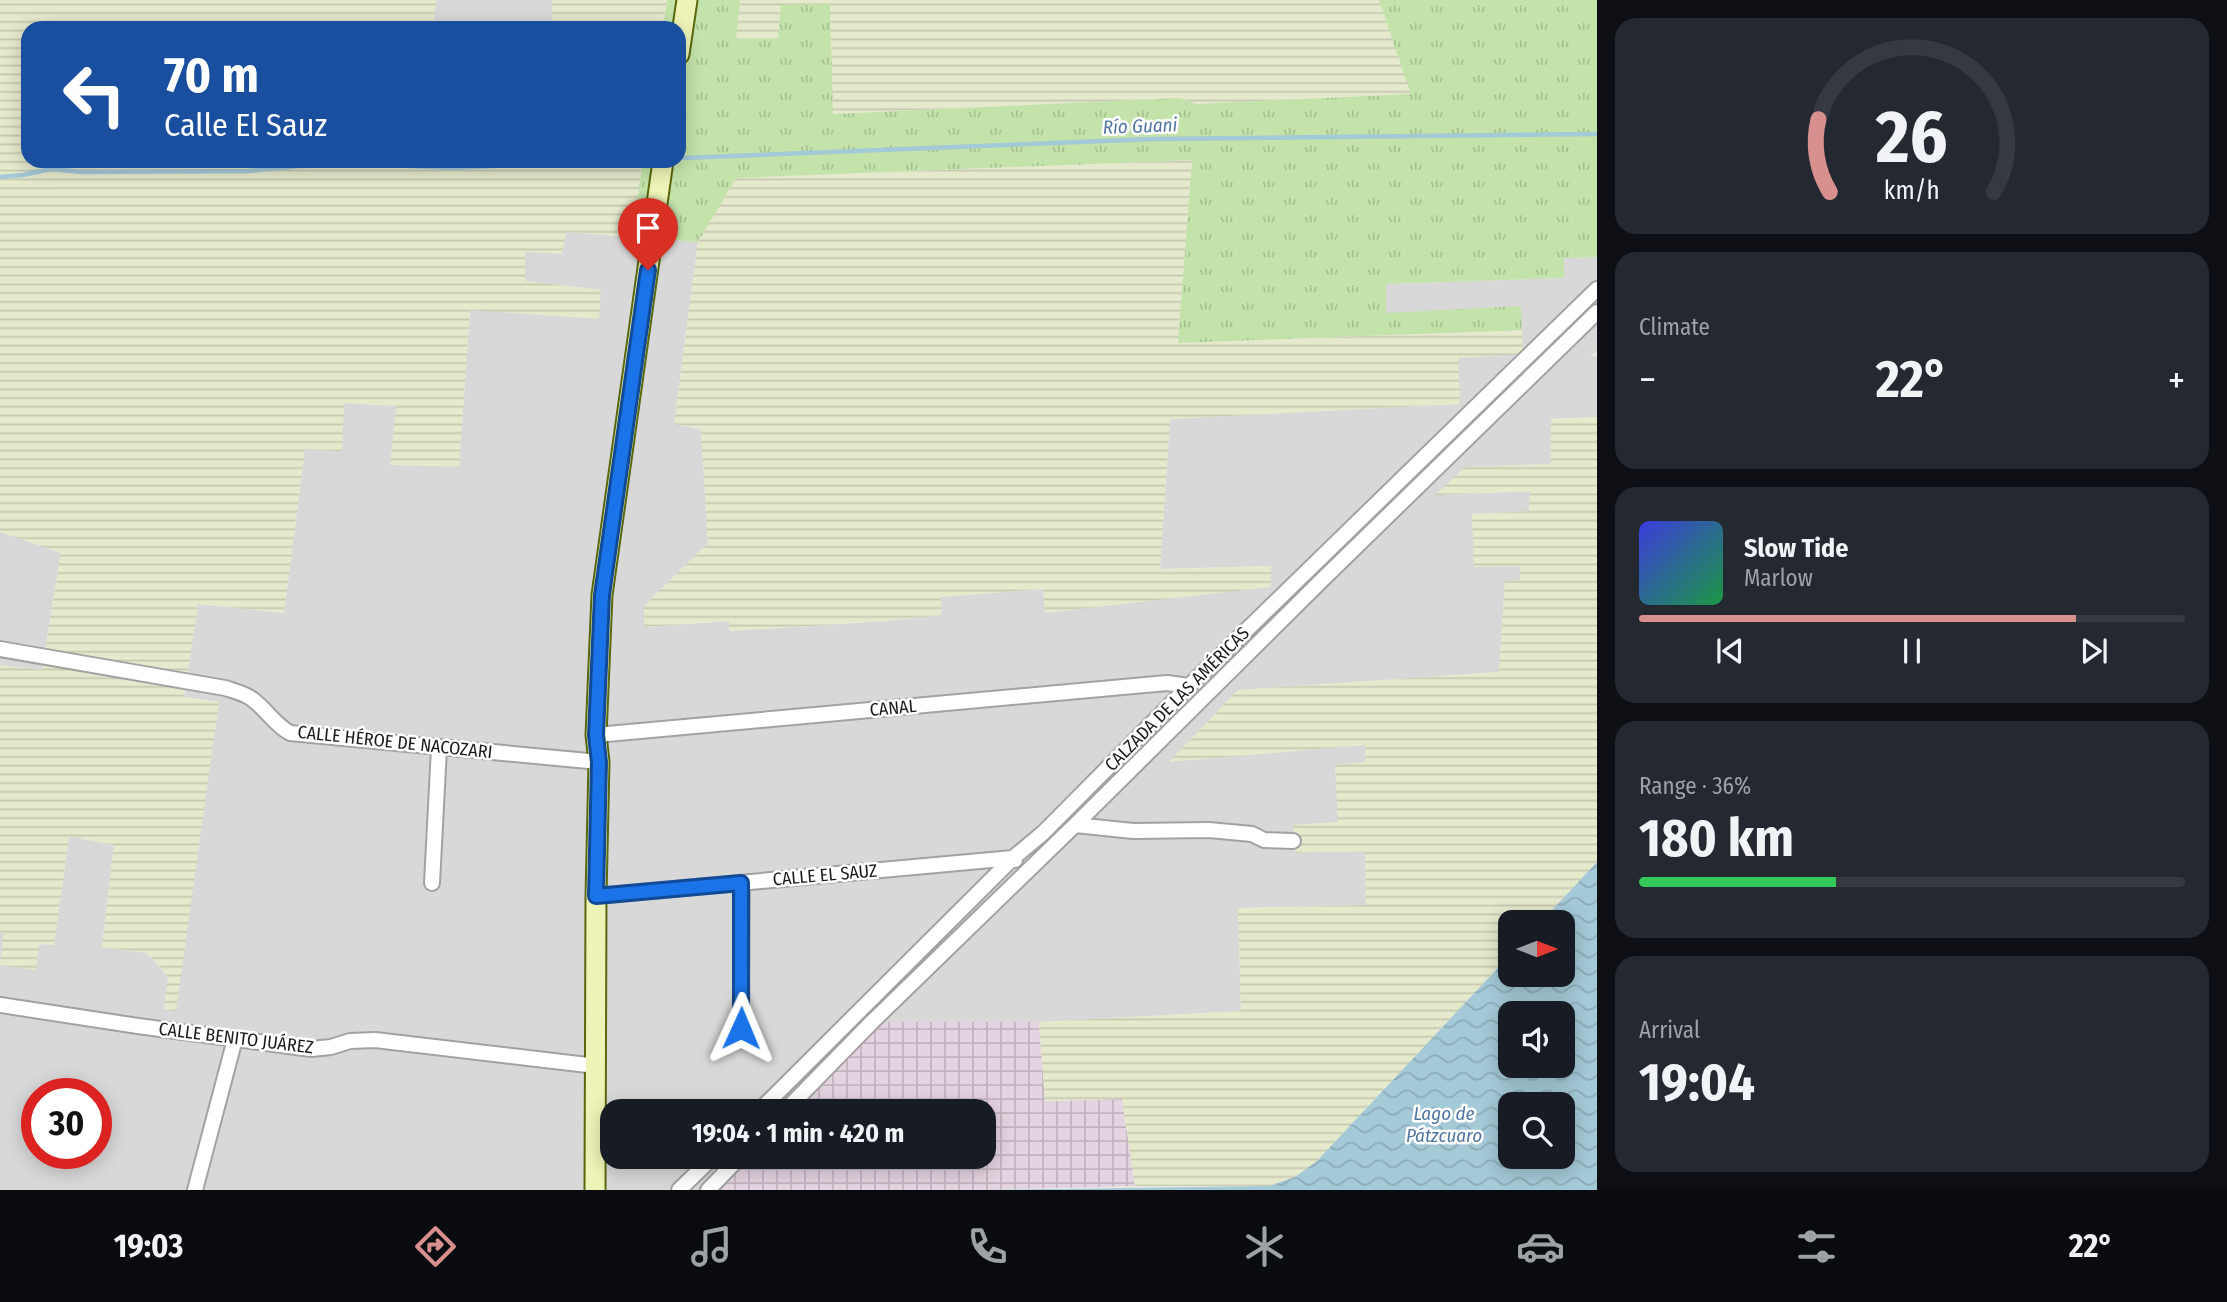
<!DOCTYPE html>
<html lang="en">
<head>
<meta charset="utf-8">
<style>
	body { margin:0; font-family:"Fira Sans Condensed",sans-serif; background:#242831; color:#f1f3f6; height:100vh; display:flex; flex-direction:column; font-size:26px; white-space:nowrap }
	* { box-sizing:border-box; margin:0 }
	p { font-size:23px; color:#9ea1a6 }
	.icon { flex:none; width:38px; height:38px; fill:none; stroke:currentColor; stroke-width:2; stroke-linecap:round; stroke-linejoin:round }
	.map { position:relative; flex:1; overflow:hidden }
	.sheet { display:flex; flex-direction:column; gap:18px; padding:18px; background:#0d0f14; width:630px }
	.sheet>* { flex:none }
	.top-card { position:absolute; left:21px; top:21px; width:665px; height:147px; border-radius:21px; box-shadow:0 4px 18px #0003; background:#1a4fa0; color:#fff; overflow:hidden }
	.needle { width:46px; rotate:90deg }
	.buttons { position:absolute; left:1498px; top:910px; display:grid; gap:14px }
	.buttons a { display:grid; place-items:center; width:77px; height:77px; border-radius:14px; background:#171b24; box-shadow:0 4px 18px #0003; font-size:35px }
	.speed { position:absolute; left:21px; top:1078px; display:flex; gap:14px; font-size:35px; font-weight:700; text-align:center }
	.speed>* { display:grid; place-content:center; width:91px; height:91px; border-radius:50%; background:#171b24; box-shadow:0 4px 18px #0003; line-height:1 }
	.speed .limit { border:10px solid #d22; background:#fff; color:#111 }
	.pin { position:absolute; display:grid; place-items:center; width:60px; height:60px; color:#fff; margin:-72px -30px; border-radius:50% 50% 50% 0; rotate:-45deg; box-shadow:0 0 7px #0007 }
	.pin .icon { rotate:45deg }
	.me { position:absolute; width:77px; margin:-38px; rotate:1deg; stroke-linejoin:round; filter:drop-shadow(0 0 5px #0008) }
	.turn { display:flex; align-items:center; gap:24px; height:147px; padding:0 28px; font-size:32px }
	.turn .icon { width:91px; height:91px; stroke-width:2.5 }
	.turn b { display:block; font-size:49px; line-height:60px }
	.big { font-size:52px; font-weight:700; line-height:1.1 }
	.sheet .tile { flex:1; display:flex; flex-direction:column; justify-content:center; gap:10px; min-width:0; padding:0 24px; border-radius:21px; background:#242831 }
	.sheet .dial { align-items:center; gap:0 }
	.dial svg { height:182px; overflow:visible; fill:none; stroke:#363941; stroke-width:7; stroke-linecap:round; text-anchor:middle }
	.dial text { fill:#f1f3f6; stroke:none }
	.song { display:flex; align-items:center; gap:21px }
	.cover { width:84px; height:84px; border-radius:10px; background:linear-gradient(135deg,hsl(240 70% 55%),hsl(140 70% 35%)) }
	.played { height:7px; border-radius:4px; background:linear-gradient(90deg,#d7908e 80%,#363941 80%) }
	.keys { display:flex; justify-content:space-around; direction:ltr }
	.heat { display:flex; justify-content:space-between; align-items:center; font-size:38px; direction:ltr }
	.charge { height:10px; border-radius:5px; background:linear-gradient(90deg,#34c759 36%,#363941 0) }
	.trip { position:absolute; left:600px; top:1099px; width:396px; height:70px; border-radius:21px; background:#171b24; box-shadow:0 4px 18px #0003; font-weight:700; line-height:70px; text-align:center }
	.tab-bar { display:flex; height:112px; justify-content:space-around; align-items:center; background:#090b0e; color:#9ea1a6 }
	.tab-bar .icon { width:49px; height:49px }
	.tab-bar .active { color:#d7908e }
	.tab-bar b { font-size:32px; color:#f1f3f6 }
	main { display:flex; flex:1; min-height:0 }
	.map>svg:first-child { display:block }
	.residential { fill:#d9d8d8; fill-rule:evenodd }
	.industrial { fill:url(#industrial-grid) }
	.farmland { fill:url(#farmland-rules) }
	.grass { fill:url(#grass-tufts) }
	.water { fill:url(#water-waves); fill-rule:evenodd }
	.lines { fill:none; stroke-linecap:round; stroke-linejoin:round }
	.stream { stroke:#a4c9d7; stroke-width:4.5 }
	.street-casing { stroke:#a2a2a2; stroke-width:18 }
	.secondary-casing { stroke:#59670d; stroke-width:23 }
	.street { stroke:#fff; stroke-width:14 }
	.secondary { stroke:#eef4b7; stroke-width:19 }
	.route-casing { stroke:#114b97; stroke-width:18 }
	.route { stroke:#1a73e8; stroke-width:12 }
	.labels { text-anchor:middle; dominant-baseline:central; stroke-width:5; stroke-linejoin:round; paint-order:stroke }
	.street-label { font-size:18px; fill:#1b1b1b; stroke:#fff }
	.water-label { font-size:19px; font-style:italic; fill:#5075a2; stroke:#fff }
</style>
</head>
<body>
<main>
<div class="map">
<svg width="1597" height="1190" viewBox="0 0 1597 1190">
	<defs>
		<pattern id="industrial-grid" width="8" height="8" patternUnits="userSpaceOnUse" patternTransform="scale(1.75)"><rect width="8" height="8" fill="#e4d3e0"/><path d="M0 4h8M4 0v8" fill="none" stroke="#c3b5c0"/></pattern>
		<pattern id="farmland-rules" width="6" height="5" patternUnits="userSpaceOnUse" patternTransform="scale(1.75)"><rect width="6" height="5" fill="#e6eacd"/><path d="M0 2.5h6" fill="none" stroke="#c5c8af"/></pattern>
		<pattern id="grass-tufts" width="24" height="20" patternUnits="userSpaceOnUse" patternTransform="scale(1.75)"><rect width="24" height="20" fill="#c3e3aa"/><path d="M3 7l-1-3M5 7V3M7 7l1-3M15 17l-1-3M17 17v-4M19 17l1-3" fill="none" stroke="#a7c292"/></pattern>
		<pattern id="water-waves" width="16" height="10" patternUnits="userSpaceOnUse" patternTransform="scale(1.75)"><rect width="16" height="10" fill="#a4c9d7"/><path d="M0 5q4-4 8 0t8 0" fill="none" stroke="#8dacb8"/></pattern>
	</defs>
	<rect width="100%" height="100%" fill="#ece9e1"/>
	<path class="residential" d="M436,0h116v28h-119z
		M565,232l133,10 -24,182 27,5 7,114 -64,63v21l85,-6v10l156,-10 56,-6 -1,-18 104,-8 2,23 225,-46 -111,3 10,-150 289,-15 -1,-46 -72,-45v-29l177,-6 1,-20 33,-1v93l-6,6h6v61l-46,2 1,45 -87,3 -28,28 93,-4v20l-58,3 48,51v16l-15,1 -6,90 -261,18 -68,71 195,-16 1,17 -31,3 4,57 -45,3 1,28 70,-2 1,54 -128,3 3,103 -202,11h-167l-87,89h-173v46h128l-32,33h-708v-258l39,12 15,1 15,-109 45,9 -12,102 45,6 21,24 50,-275 -34,-5 14,-93 86,9 21,-164 39,-46 52,3 63,61 11,-157 131,-20 -76,-9v-30zM37,1094h59v59h-59z
		M0,532l61,20 -19,118 -42,-5z"/>
	<path class="industrial" d="M872,1022h167l6,79 77,-2 13,87 -154,4h-273l32,-33h244v-46h-199z"/>
	<path class="farmland" d="M0,0h436l-3,28h-405v133h615l-11,76 -66,-5 -4,22 -37,-2v29l76,9 -2,29 -129,-9 -11,157 -69,-2 6,-59 -52,-3 -2,48 -37,-2 -21,164 -86,-9 -14,93 35,5 -43,309 -12,-2 4,-32 -20,-24 -46,-6 12,-102 -45,-9 -15,109 -15,-1 -3,26 -36,-5 4,-32 -4,-1v-267l42,5 19,-117 -61,-21z
		M552,0h115l-4,28h-111z
		M740,0h639l33,94 -216,10 -16,-6 -348,16 -54,-76 -43,1z
		M1192,160l-14,183 344,-13 1,24 -65,4 2,46 -290,15 -10,150 111,-3v21l-226,26 -2,-24 -102,8v18l-56,6 -156,10v-10l-85,6v-21l64,-63 -7,-114 -27,-5 24,-182 37,-64z
		M1597,417v445l-56,60h-31v33l-193,206 -22,16 -26,9h-134l-13,-87 -77,2 -6,-79 202,-11 -3,-103 128,-3 -1,-54 -70,2 -2,-28 45,-3 -3,-57 31,-3 -1,-17 -196,17 69,-72 261,-18 6,-91 15,-1v-14l-46,1 -2,-53 57,-3 1,-20 -95,4 30,-28 86,-3v-45z"/>
	<path class="grass" d="M667,0h73l-4,39 42,-1 3,-33 49,-1 3,110 347,-16 16,6 215,-10 -32,-94h218v257l-33,1v20l-178,6v29l135,-7 1,24 -344,13 14,-183 -456,18 -38,64 -66,-5 11,-76h36v-133h-16z"/>
	<path class="water" d="M1597,862v328h-616l288,-4 26,-9 22,-16 193,-206v20h53v-53h-22zM1510,1013h53v53h-53zM1510,1104h53v53h-53z"/>
	<g class="lines">
		<path class="stream" d="M684,158l470,-19 443,-5
			M0,177l23,-2 28,-6 31,3 167,-1 50,-5 89,-1 64,3 147,-7"/>
		<g class="street-casing">
			<path id="street" d="M0,649l225,39c9,3 19,5 27,11 14,10 22,25 38,34l309,29
				M596,735l571,-52 22,3
				M1075,825l58,6 76,-1 43,4 12,6 29,1
				M432,883l7,-135
				M596,896l417,-38 2,2
				M0,1005l138,21 173,23 20,-2 19,-6 25,-1 221,26
				M741,1029l1,-146
				M759,1111l254,-253 30,-25 146,-147 408,-397
				M785,1111l87,-89 203,-197 247,-245 275,-268
				M195,1190l40,-151
				M679,1190l34,-33
				M708,1190l32,-33"/>
		</g>
		<g class="secondary-casing">
			<path id="secondary" d="M679,54l8,-54
				M595,1190l1,-294 3,-134 -3,-27 6,-140 61,-434"/>
		</g>
		<use href="#street" class="street"/>
		<use href="#secondary" class="secondary"/>
	</g>
	<g class="lines">
		<g class="route-casing">
			<path id="route" d="M648,270l-46,325 -6,140 3,27 -3,134 145,-13v145"/>
		</g>
		<use href="#route" class="route"/>
	</g>
	<g class="labels">
		<g class="street-label">
			<text transform="translate(1177 699) rotate(-45)">CALZADA DE LAS AMÉRICAS</text>
			<text transform="translate(893 708) rotate(-5)">CANAL</text>
			<text transform="translate(395 742) rotate(6)">CALLE HÉROE DE NACOZARI</text>
			<text transform="translate(825 875) rotate(-5)">CALLE EL SAUZ</text>
			<text transform="translate(236 1038) rotate(7)">CALLE BENITO JUÁREZ</text>
		</g>
		<g class="water-label">
			<text transform="translate(1140 126) rotate(-2)">Río Guani</text>
			<text x="1444" y="1113">Lago de<tspan x="1444" dy="22">Pátzcuaro</tspan></text>
		</g>
	</g>
</svg>
<div class="buttons">
<a><svg class="needle" viewBox="-14 -14 28 28"><path d="M0-13l5 13h-10z" fill="#e53935"/><path d="M0 13l5-13h-10z" fill="#9ea1a6"/></svg></a>
<a><svg class="icon" aria-label="sound" viewBox="0 0 24 24"><path d="M4 9h4l5-4v14l-5-4H4zM17 9q2 3 0 6"/></svg></a>
<a><svg class="icon" aria-label="search" viewBox="0 0 24 24"><circle cx="10" cy="10" r="6"/><path d="M15 15l6 6"/></svg></a>
</div>
<div class="speed"><div class="limit">30</div></div>
<div class="pin" style="left:648px;top:270px;background:#d93025"><svg class="icon" aria-label="arrive" viewBox="0 0 24 24"><path d="M6 21V4h12l-3 4 3 4H6"/></svg></div>
<svg class="me" style="left:741px;top:1028px" viewBox="-20 -20 40 40"><path d="M0-17L14 15 0 8-14 15z" fill="#1a73e8" stroke="#fff" stroke-width="4"/></svg>
<div class="trip">19:04 · 1 min · 420 m</div>
<div class="top-card">
<div class="turn"><svg class="icon" aria-label="left" viewBox="0 0 24 24"><path d="M17 20v-9H6M10 6l-5 5 5 5"/></svg><div><b>70 m</b>Calle El Sauz</div></div>
</div>
</div>
<section class="sheet">
<div class="tile dial"><svg viewBox="0 0 100 80">
<path d="M14 69A42 42 0 1 1 86 69"/>
<path d="M14 69A42 42 0 0 1 9 37" stroke="#d7908e"/>
<text x="50" y="56" font-size="32" font-weight="700">26</text>
<text x="50" y="72" font-size="11">km/h</text>
</svg></div>
<div class="tile"><p>Climate</p>
<div class="heat"><a>−</a><b class="big">22°</b><a>+</a></div>
</div>
<div class="tile">
<div class="song"><i class="cover"></i><div><b>Slow Tide</b><p>Marlow</p></div></div>
<div class="played"></div>
<div class="keys"><svg class="icon" aria-label="previous" viewBox="0 0 24 24"><path d="M18 5L8 12l10 7zM5 5v14"/></svg><svg class="icon" aria-label="pause" viewBox="0 0 24 24"><path d="M8 5v14M16 5v14"/></svg><svg class="icon" aria-label="next" viewBox="0 0 24 24"><path d="M6 5l10 7-10 7zM19 5v14"/></svg></div>
</div>
<div class="tile"><p>Range · 36%</p><b class="big">180 km</b><div class="charge"></div></div>
<div class="tile"><p>Arrival</p><b class="big">19:04</b></div>
</section>
</main>
<nav class="tab-bar">
<b>19:03</b>
<svg class="icon active" aria-label="directions" viewBox="0 0 24 24"><path d="M12 3l9 9-9 9-9-9zM9 14v-3h6M13 9l2 2-2 2"/></svg>
<svg class="icon" aria-label="music" viewBox="0 0 24 24"><path d="M9 18V5l10-2v13"/><circle cx="6" cy="18" r="3"/><circle cx="16" cy="16" r="3"/></svg>
<svg class="icon" aria-label="phone" viewBox="0 0 24 24"><path d="M5 4h4l2 5-3 2q2 4 5 5l2-3 5 2v4C11 20 4 13 5 4z"/></svg>
<svg class="icon" aria-label="climate" viewBox="0 0 24 24"><path d="M12 3v18M4 7l16 10M4 17L20 7"/></svg>
<svg class="icon" aria-label="car" viewBox="0 0 24 24"><path d="M5 17H2v-5l4-1 3-4h7l3 4 3 1v5h-3M9 17h6M6 11h13"/><circle cx="7" cy="17" r="2"/><circle cx="17" cy="17" r="2"/></svg>
<svg class="icon" aria-label="filters" viewBox="0 0 24 24"><path d="M4 7h16M4 17h16"/><circle cx="9" cy="7" r="2"/><circle cx="15" cy="17" r="2"/></svg>
<b>22°</b>
</nav>
</body>
</html>
